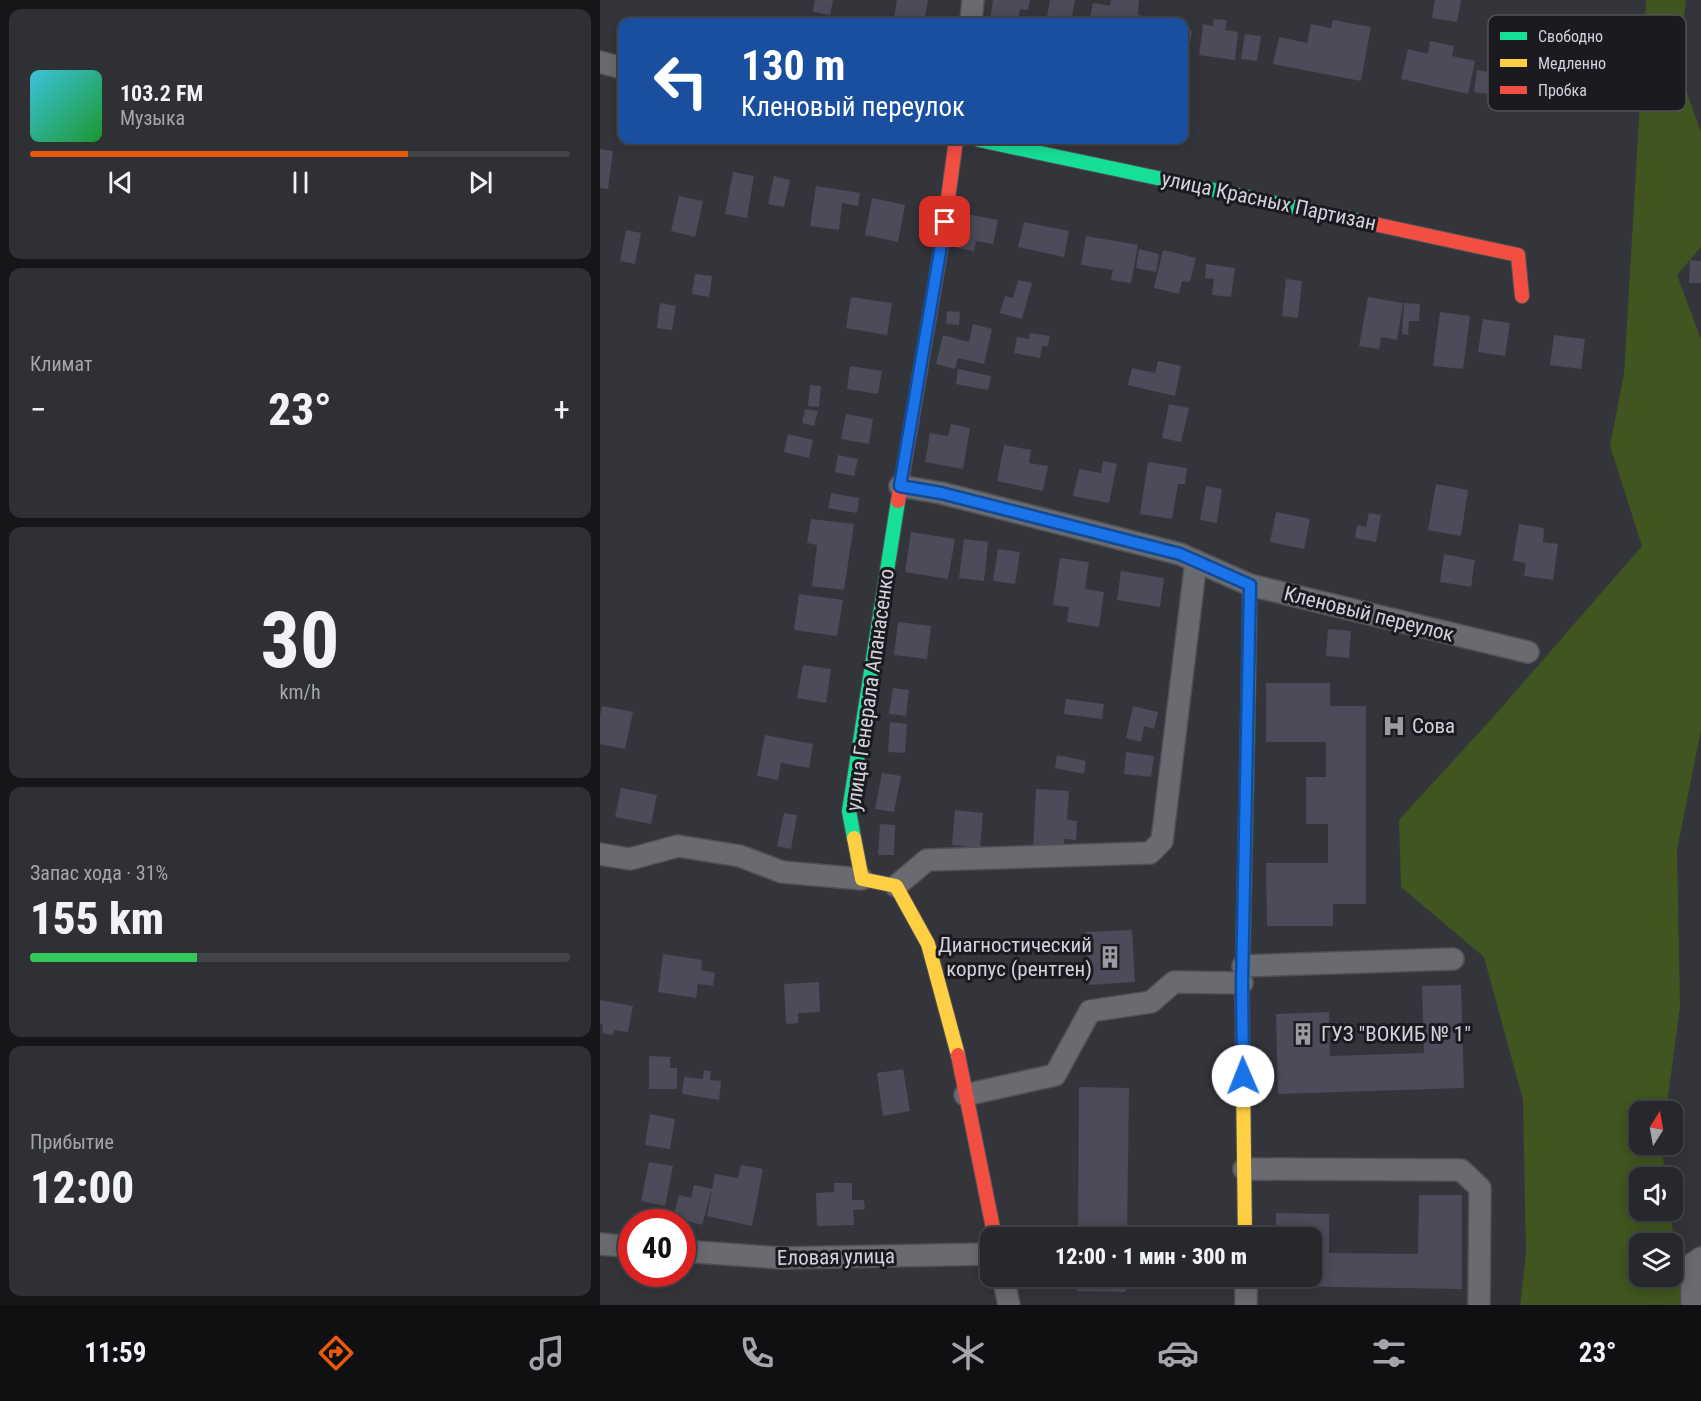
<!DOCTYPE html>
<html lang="ru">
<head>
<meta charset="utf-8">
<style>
	body { margin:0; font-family:"Roboto Condensed",sans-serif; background:#2f3034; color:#f1f3f6; height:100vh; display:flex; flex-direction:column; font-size:22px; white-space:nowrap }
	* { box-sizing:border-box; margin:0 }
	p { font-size:20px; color:#a4a6a9 }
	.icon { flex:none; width:33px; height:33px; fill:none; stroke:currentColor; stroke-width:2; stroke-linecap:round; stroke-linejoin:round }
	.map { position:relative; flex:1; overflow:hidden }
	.sheet { display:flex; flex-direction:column; gap:9px; padding:9px; background:#151618; width:600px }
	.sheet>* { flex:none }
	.banner { position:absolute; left:18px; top:18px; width:570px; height:126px; border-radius:12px; box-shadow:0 3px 15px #0003,0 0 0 2px #434448; background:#1a4fa0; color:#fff; overflow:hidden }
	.needle { width:39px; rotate:11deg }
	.fabs { position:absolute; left:1029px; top:1101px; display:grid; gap:12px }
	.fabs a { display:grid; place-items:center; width:54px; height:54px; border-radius:12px; background:#27282c; box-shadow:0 3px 15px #0003,0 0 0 2px #434448; font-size:30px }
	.speed { position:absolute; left:18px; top:1209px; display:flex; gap:12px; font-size:30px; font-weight:700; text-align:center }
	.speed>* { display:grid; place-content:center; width:78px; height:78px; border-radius:50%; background:#27282c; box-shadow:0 3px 15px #0003,0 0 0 2px #434448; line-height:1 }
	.speed .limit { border:9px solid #d22; background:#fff; color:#111 }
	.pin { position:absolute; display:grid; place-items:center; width:51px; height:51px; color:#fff; margin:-26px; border-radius:12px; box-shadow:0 3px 9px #0006 }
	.me { position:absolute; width:66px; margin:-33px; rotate:359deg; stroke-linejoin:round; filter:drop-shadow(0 0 4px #0008) }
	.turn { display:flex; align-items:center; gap:21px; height:126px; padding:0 24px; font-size:27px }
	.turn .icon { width:78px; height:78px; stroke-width:2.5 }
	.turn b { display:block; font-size:42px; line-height:51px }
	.big { font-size:45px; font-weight:800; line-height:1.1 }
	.sheet .tile { flex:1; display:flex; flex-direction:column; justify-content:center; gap:9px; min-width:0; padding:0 21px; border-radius:12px; background:#2f3034 }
	.sheet .dial { align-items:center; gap:0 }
	.dial b { font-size:78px; line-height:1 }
	.song { display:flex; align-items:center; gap:18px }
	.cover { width:72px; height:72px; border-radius:9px; background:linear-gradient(135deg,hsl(190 70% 55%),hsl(130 70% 35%)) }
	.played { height:6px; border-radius:3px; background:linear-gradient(90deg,#ea580c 70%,#434448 70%) }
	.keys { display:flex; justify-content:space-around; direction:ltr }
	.heat { display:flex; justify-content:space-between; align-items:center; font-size:33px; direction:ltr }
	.charge { height:9px; border-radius:4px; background:linear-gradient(90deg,#34c759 31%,#434448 0) }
	.trip { position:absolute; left:380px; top:1227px; width:342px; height:60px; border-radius:12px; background:#27282c; box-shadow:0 3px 15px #0003,0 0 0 2px #434448; font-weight:800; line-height:60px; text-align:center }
	.dock { display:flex; height:96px; justify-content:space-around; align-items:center; background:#101012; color:#a4a6a9 }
	.dock .icon { width:42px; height:42px }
	.dock .on { color:#ea580c }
	.dock b { font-size:27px; color:#f1f3f6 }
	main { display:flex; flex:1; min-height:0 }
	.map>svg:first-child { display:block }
	.green { fill:#40551f; fill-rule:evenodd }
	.building { fill:#4b4b59 }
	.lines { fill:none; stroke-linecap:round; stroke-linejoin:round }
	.street-casing { stroke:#505157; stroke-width:24 }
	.fast-casing { stroke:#505157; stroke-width:16 }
	.slow-casing { stroke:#505157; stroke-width:16 }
	.jam-casing { stroke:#505157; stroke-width:16 }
	.street { stroke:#6a6b70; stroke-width:21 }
	.fast { stroke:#16e098; stroke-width:14 }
	.slow { stroke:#ffcf43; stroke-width:14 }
	.jam { stroke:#f24e42; stroke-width:14 }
	.route-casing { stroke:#114b97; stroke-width:15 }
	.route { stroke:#1a73e8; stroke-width:10 }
	.labels { text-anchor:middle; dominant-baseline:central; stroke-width:6; stroke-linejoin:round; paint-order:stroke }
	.street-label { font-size:21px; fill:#d2d2da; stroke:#1a1a20 }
	.poi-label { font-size:21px; fill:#d2d2da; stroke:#1a1a20; text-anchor:start }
	.key { fill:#1a1a20; stroke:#515158; stroke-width:1.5 }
	.key-label { font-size:16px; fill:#d2d2da }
</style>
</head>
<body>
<main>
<section class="sheet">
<div class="tile">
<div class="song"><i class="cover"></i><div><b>103.2 FM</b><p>Музыка</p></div></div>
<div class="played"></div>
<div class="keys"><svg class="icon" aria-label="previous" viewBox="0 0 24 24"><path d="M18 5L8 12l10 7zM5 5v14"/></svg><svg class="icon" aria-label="pause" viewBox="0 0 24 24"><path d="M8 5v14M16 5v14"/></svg><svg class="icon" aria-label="next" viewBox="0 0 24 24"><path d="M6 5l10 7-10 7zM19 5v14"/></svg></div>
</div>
<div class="tile"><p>Климат</p>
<div class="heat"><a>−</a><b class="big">23°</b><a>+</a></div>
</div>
<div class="tile dial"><b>30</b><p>km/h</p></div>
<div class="tile"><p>Запас хода · 31%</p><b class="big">155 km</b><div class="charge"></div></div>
<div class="tile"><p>Прибытие</p><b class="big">12:00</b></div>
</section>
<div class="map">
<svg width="1101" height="1305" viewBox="0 0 1101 1305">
	<rect width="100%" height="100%" fill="#34353b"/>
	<path class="green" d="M1046,0h40l-8,68 23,64v115l-24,28 24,64v391l-24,120 3,157 -14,104 -26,1v32l22,1 3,32 -25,1v32l30,1 14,94h-164l6,-51 -3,-154 -39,-143 -83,-70 -2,-67 96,-105 147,-169 -32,-100 14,-72zM1040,1244h32v32h-32z"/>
	<path class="building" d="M215,0h18l-3,15 -17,-3z
		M297,0h31l-4,22h-23v-4l-7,-1z
		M393,0h37l-2,10 -8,-1 -2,13h-28z
		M450,0h25l-4,22h-25z
		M511,0h28l-1,15 7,1 -1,6h-55l4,-19 17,3z
		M835,0h26l-4,22 -25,-4z
		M614,19l13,1 -2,10 13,2 -3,28 -36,-5 4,-31 10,2z
		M733,20l38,7 -10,54 -88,-17 6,-27 28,6 4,-19 20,4z
		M584,29l8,1 -3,24 -5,-1z
		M645,34l16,2 -4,25 -16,-2z
		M830,41l24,5 -2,10 23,5 -7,33 -67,-15 7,-30 20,5z
		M877,70l13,2 -3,22 -13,-2z
		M0,149l13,2 -5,38 -8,-1z
		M133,172l21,4 -7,42 -22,-4z
		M174,176l16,4 -6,27 -16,-3z
		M216,186l44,7 -2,13 -16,-3 -3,27 -29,-4z
		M79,196l24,5 -8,36 -24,-6z
		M272,198l33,7 -7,37 -33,-7z
		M362,213l36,7 -5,24 -17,-3 -2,10 -18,-3z
		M424,222l45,9 -5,26 -46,-10z
		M26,230l15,3 -6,31 -15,-3z
		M486,236l52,9 -7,38 -20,-3 2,-10 -32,-5z
		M539,249l20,5 -3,18 -20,-4z
		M563,250l33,8 -6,24 -8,-1 -3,13 -25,-6z
		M1090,260l11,1v22h-12z
		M606,264l29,4 -4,29 -19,-2 2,-16 -9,-1z
		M95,274l17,2 -3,21 -17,-3z
		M686,279l16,2 -4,37 -16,-2z
		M418,280l14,3 -10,36 -22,-6 5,-17 8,2z
		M251,297l41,6 -5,32 -41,-7z
		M768,297l35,6 -6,37 -16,-3 -2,12 -20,-3z
		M60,303l16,3 -4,24 -15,-2z
		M804,303l16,1 -1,17h-10l-1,14 -6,-1z
		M347,311l13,1 -1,13 -13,-1z
		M840,312l30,4 -7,53 -30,-3z
		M883,319l27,4 -5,33 -27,-4z
		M373,324l19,5 -8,35 -26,-6 -3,11 -19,-5 7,-29 26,7z
		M430,333l20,3 -2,10h-6l-2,12 -26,-5 3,-16 12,2z
		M954,335l31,4 -4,30 -31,-4z
		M558,361l23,5 -6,30 -47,-11 4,-17 23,5z
		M250,366l32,5 -4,23 -31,-5z
		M358,369l33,7 -3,14 -32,-6z
		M210,385l11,1 -2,21 -11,-1z
		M569,404l20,4 -8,34 -19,-4z
		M205,409l13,2 -4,15 -12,-3z
		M246,414l27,5 -4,25 -28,-5z
		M351,424l19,4 -7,41 -38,-7 5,-29 18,3z
		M188,434l25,6 -4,18 -25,-6z
		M404,445l27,5 -2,13 19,3 -5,25 -46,-10z
		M238,455l20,4 -4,17 -19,-4z
		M503,461l14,3 -8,39 -36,-7 6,-27 22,4z
		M548,462l39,6 -2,16h-7l-6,35 -32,-5z
		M836,484l32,6 -7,46 -33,-6z
		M606,486l16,3 -5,34 -17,-3z
		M231,493l28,5 -2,15 -29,-5z
		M676,512l34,7 -6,30 -34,-7z
		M769,513l12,2 -5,27 -21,-4 2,-13 9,2z
		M211,519l43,5 -10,66 -32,-4 5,-41 -10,-2z
		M919,524l25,4 -1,14 15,2 -5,36 -29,-4 2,-13 -13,-2z
		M311,532l44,7 -7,40 -43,-7z
		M364,539l24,3 -4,39 -25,-3z
		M398,549l22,3 -5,32 -22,-3z
		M844,554l31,6 -4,27 -31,-5z
		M460,558l29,4 -4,27 19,3 -5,35 -32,-5 2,-15 -16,-2z
		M521,571l43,7 -4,29 -43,-7z
		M199,594l44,6 -6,36 -43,-6z
		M298,622l33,4 -4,33 -33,-4z
		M728,629l23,2 -2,27 -23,-2z
		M203,665l28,4 -5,34 -29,-5z
		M666,683h64v23h36v198h-33v22h-66l-1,-63h62v-39h-22v-47h20v-35h-60z
		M293,688l16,2 -3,26 -17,-2z
		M466,699l38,5 -2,15 -38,-5z
		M2,706l31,6 -8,37 -25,-5v-28z
		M533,706l25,6 -4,17 -10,-3 -3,16 -15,-4z
		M290,722l17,2 -2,29 -17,-1z
		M165,735l48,9 -4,24 -28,-5 -3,17 -21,-4z
		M526,752l28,4 -3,21 -27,-3z
		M457,755l29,6 -2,13 -29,-6z
		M282,773l19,3 -7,36 -19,-3z
		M21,788l36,7 -6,29 -36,-7z
		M436,789l33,2 -2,29 10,1 -1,19 -12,-1 -1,11 -30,-2z
		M355,810l28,3 -3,35 -28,-3z
		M184,813l13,2 -6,34 -14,-3z
		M280,824l15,1 -1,30h-16z
		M532,930l3,52 -46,3 -3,-53z
		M63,954l39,6 -1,10 14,3 -2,13 -15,-2 -2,14 -38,-6z
		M219,982l1,30 -22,1v10l-12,1 -2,-40z
		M861,985l3,103 -186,6 -2,-80 53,-2 1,44 94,-3 -2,-67z
		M0,1000l33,6 -5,26 -14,-2 -1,5 -11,-2 1,-8 -3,-1z
		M49,1056l21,1v11h7v21h-28z
		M303,1069l7,42 -27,5 -6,-43z
		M104,1070l7,1 -1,9 11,1 -2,19 -37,-6 2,-17 19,2z
		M479,1087l50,1 -2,150h-49z
		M50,1114l25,5 -5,30 -25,-4z
		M49,1162l24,4 -8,40 -24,-5z
		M141,1165l22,4 -11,57 -45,-10 8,-42 23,4z
		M234,1183h18v17h12l1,9 -12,1 1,15 -37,1 -1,-33 18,-1z
		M94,1185l18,4 -10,36 -29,-8 6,-22 12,3z
		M819,1195h43v94l-187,-3 1,-10h35v-38h-35v-25l53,1v39l89,1z
		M477,1276h49v16l-49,-1z"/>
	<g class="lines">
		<g class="street-casing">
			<path id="street" d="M371,22l2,-22
				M0,62l22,6
				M300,486l41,7 239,61 70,31 278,67
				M0,854l30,5 48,-13 62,10 42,16 80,7
				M296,886l31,-26 223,-7 12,-12 34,-280
				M643,966l210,-7
				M365,1095l90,-20 35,-64 61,-9 23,-20 68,1
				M644,1169l217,1 19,18 -1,117
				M0,1244l32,3
				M82,1251l99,7 209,-4
				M403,1276l6,29
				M646,1276v29
				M1092,1305v-41l9,-6"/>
		</g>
		<g class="fast-casing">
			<path id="fast" d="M379,140l395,84
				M254,838l-5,-27 49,-310
				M642,995l6,-289"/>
		</g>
		<g class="slow-casing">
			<path id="slow" d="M648,706l2,-121
				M254,838l8,41 34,7 32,58 30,111
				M642,995l3,243"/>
		</g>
		<g class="jam-casing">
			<path id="jam" d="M774,224l144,31 4,41
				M298,501l44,-259 14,-102
				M358,1055l37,183"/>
		</g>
		<use href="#street" class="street"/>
		<use href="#fast" class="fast"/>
		<use href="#slow" class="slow"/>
		<use href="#jam" class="jam"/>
	</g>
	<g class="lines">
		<g class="route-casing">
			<path id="route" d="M345,222l-45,264 41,7 239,61 70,31 -8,398 1,93"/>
		</g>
		<use href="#route" class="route"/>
	</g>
	<defs>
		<g id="hospital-bare" transform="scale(1.8)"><path d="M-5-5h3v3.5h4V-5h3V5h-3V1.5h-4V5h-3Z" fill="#9b9ba2" stroke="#1a1a20" stroke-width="2.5" paint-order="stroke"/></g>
		<g id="building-bare" transform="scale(1.8)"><path d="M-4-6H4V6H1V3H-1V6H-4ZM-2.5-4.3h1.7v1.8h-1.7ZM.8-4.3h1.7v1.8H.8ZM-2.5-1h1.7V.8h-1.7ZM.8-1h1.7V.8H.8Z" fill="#9b9ba2" stroke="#1a1a20" stroke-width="2.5" paint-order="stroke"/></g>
	</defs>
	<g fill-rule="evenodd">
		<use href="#hospital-bare" x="794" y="726"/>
		<use href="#building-bare" x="510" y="957"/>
		<use href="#building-bare" x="703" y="1034"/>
	</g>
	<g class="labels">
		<g class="street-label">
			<text transform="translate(669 201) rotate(12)">улица Красных Партизан</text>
			<text transform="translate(769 614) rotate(14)">Кленовый переулок</text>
			<text transform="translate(270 690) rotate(-82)">улица Генерала Апанасенко</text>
			<text transform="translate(236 1257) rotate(-1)">Еловая улица</text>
		</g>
		<g class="poi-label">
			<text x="812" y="726">Сова</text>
			<text x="492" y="945" text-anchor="end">Диагностический<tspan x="492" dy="24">корпус (рентген)</tspan></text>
			<text x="721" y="1034">ГУЗ "ВОКИБ № 1"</text>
		</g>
	</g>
	<rect x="888" y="15" width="198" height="96" rx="9" class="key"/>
	<rect x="900" y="32" width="27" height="8" fill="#16e098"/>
	<rect x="900" y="59" width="27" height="8" fill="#ffcf43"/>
	<rect x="900" y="86" width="27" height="8" fill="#f24e42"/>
	<g class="key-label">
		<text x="938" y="42">Свободно</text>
		<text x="938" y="69">Медленно</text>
		<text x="938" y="96">Пробка</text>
	</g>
</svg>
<div class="fabs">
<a><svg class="needle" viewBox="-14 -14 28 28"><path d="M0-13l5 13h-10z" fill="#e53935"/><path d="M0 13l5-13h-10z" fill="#a4a6a9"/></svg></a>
<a><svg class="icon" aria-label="sound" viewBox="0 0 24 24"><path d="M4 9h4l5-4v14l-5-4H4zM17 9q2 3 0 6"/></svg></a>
<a><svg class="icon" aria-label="layers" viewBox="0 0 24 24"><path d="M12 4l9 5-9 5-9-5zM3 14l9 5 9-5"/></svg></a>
</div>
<div class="speed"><div class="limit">40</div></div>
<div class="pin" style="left:345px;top:222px;background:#d93025"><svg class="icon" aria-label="arrive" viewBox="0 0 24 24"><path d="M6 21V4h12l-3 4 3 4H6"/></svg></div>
<svg class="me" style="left:643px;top:1076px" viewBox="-20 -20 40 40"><circle r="19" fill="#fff"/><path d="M0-13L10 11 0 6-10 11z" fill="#1a73e8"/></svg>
<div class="trip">12:00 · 1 мин · 300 m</div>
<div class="banner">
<div class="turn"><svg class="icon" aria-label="left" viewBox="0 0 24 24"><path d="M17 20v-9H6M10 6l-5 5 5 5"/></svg><div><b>130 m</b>Кленовый переулок</div></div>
</div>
</div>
</main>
<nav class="dock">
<b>11:59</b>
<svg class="icon on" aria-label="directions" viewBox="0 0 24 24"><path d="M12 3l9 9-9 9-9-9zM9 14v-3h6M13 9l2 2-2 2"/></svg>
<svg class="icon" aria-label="music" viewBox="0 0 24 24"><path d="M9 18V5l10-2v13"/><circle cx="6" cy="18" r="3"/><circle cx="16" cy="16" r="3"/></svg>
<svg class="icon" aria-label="phone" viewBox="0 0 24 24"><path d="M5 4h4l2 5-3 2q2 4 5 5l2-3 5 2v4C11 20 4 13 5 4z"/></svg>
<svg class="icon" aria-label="climate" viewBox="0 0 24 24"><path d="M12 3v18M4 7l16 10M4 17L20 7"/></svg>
<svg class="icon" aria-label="car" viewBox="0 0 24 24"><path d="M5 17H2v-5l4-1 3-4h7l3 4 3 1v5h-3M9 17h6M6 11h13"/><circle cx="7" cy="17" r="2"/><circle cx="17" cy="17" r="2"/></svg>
<svg class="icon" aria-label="filters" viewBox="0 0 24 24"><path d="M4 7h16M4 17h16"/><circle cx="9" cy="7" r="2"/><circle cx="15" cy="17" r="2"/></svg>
<b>23°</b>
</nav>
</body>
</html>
